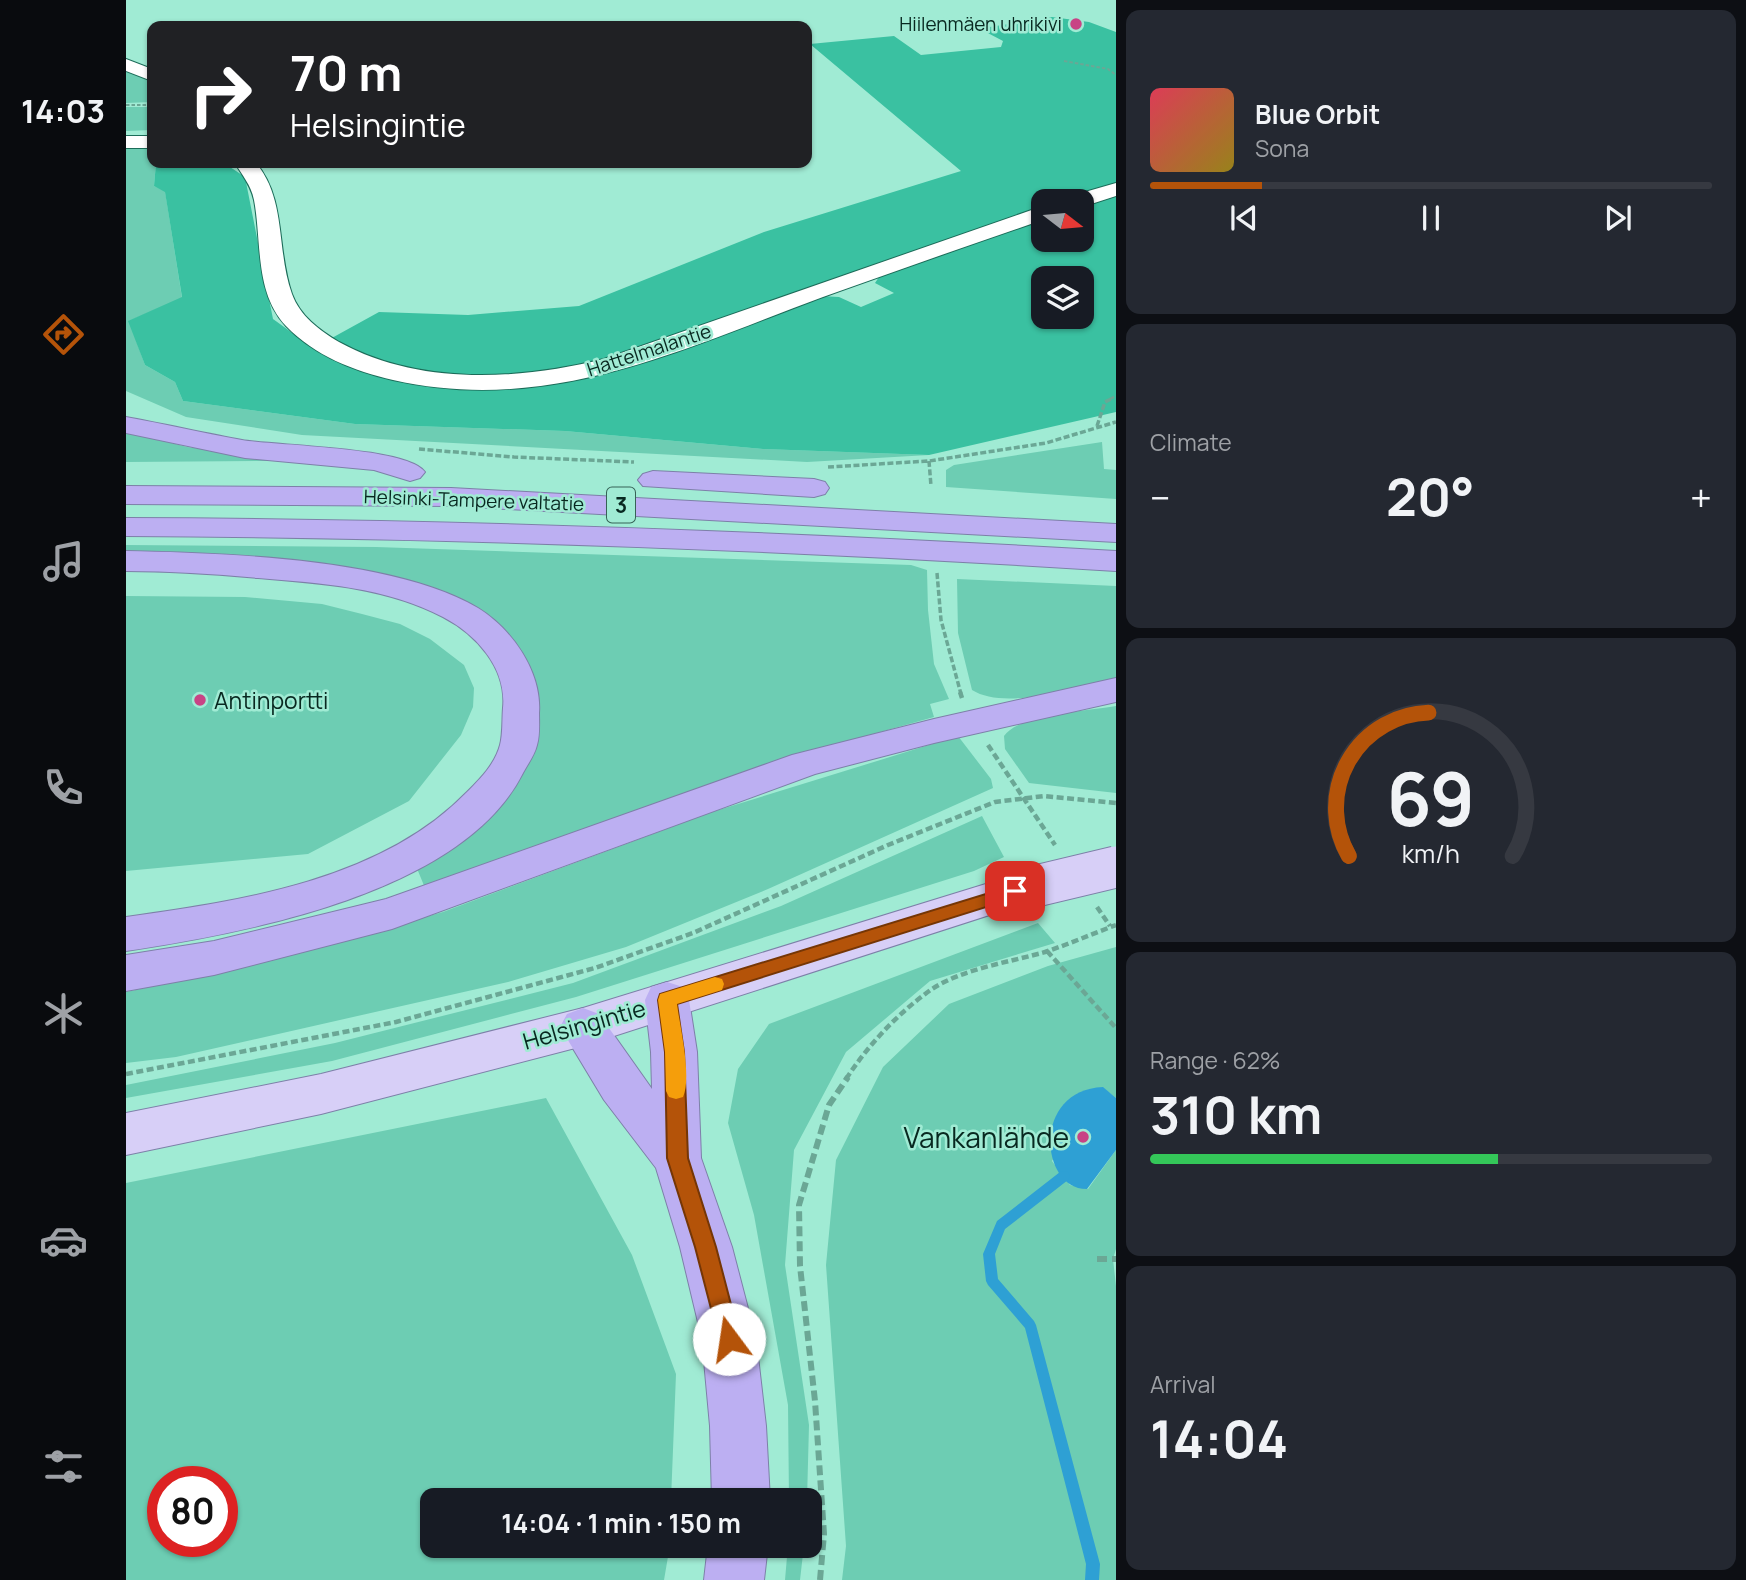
<!DOCTYPE html>
<html lang="en">
<head>
<meta charset="utf-8">
<style>
	body { margin:0; font-family:Manrope,sans-serif; background:#242831; color:#f1f3f6; height:100vh; display:flex; flex-direction:column; font-size:26px; white-space:nowrap }
	* { box-sizing:border-box; margin:0 }
	p { font-size:23px; color:#9ea1a6 }
	.icon { flex:none; width:38px; height:38px; fill:none; stroke:currentColor; stroke-width:2; stroke-linecap:round; stroke-linejoin:round }
	.map { position:relative; flex:1; overflow:hidden }
	.side { display:flex; flex-direction:column; gap:10px; padding:10px; background:#0d0f14; width:630px }
	.side>* { flex:none }
	.banner { position:absolute; left:21px; top:21px; width:665px; height:147px; border-radius:14px; box-shadow:0 2px 5px #0004; background:#202124; color:#fff; overflow:hidden }
	.needle { width:46px; rotate:106deg }
	.controls { position:absolute; left:905px; top:189px; display:grid; gap:14px }
	.controls a { display:grid; place-items:center; width:63px; height:63px; border-radius:14px; background:#171b24; box-shadow:0 2px 5px #0004; font-size:35px }
	.speed { position:absolute; left:21px; top:1466px; display:flex; gap:14px; font-size:35px; font-weight:700; text-align:center }
	.speed>* { display:grid; place-content:center; width:91px; height:91px; border-radius:50%; background:#171b24; box-shadow:0 2px 5px #0004; line-height:1 }
	.speed .limit { border:10px solid #d22; background:#fff; color:#111 }
	.pin { position:absolute; display:grid; place-items:center; width:60px; height:60px; color:#fff; margin:-30px; border-radius:14px; box-shadow:0 4px 10px #0006 }
	.me { position:absolute; width:77px; margin:-38px; rotate:346deg; stroke-linejoin:round; filter:drop-shadow(0 0 5px #0008) }
	.turn { display:flex; align-items:center; gap:24px; height:147px; padding:0 28px; font-size:32px }
	.turn .icon { width:91px; height:91px; stroke-width:2.5 }
	.turn b { display:block; font-size:49px; line-height:60px }
	.big { font-size:52px; font-weight:700; line-height:1.1 }
	.side .card { flex:1; display:flex; flex-direction:column; justify-content:center; gap:10px; min-width:0; padding:0 24px; border-radius:14px; background:#242831 }
	.side .dial { align-items:center; gap:0 }
	.dial svg { height:182px; overflow:visible; fill:none; stroke:#363941; stroke-width:7; stroke-linecap:round; text-anchor:middle }
	.dial text { fill:#f1f3f6; stroke:none }
	.song { display:flex; align-items:center; gap:21px }
	.cover { width:84px; height:84px; border-radius:10px; background:linear-gradient(135deg,hsl(350 70% 55%),hsl(50 70% 35%)) }
	.played { height:7px; border-radius:4px; background:linear-gradient(90deg,#b45309 20%,#363941 20%) }
	.keys { display:flex; justify-content:space-around; direction:ltr }
	.heat { display:flex; justify-content:space-between; align-items:center; font-size:38px; direction:ltr }
	.charge { height:10px; border-radius:5px; background:linear-gradient(90deg,#34c759 62%,#363941 0) }
	.trip { position:absolute; left:294px; top:1488px; width:402px; height:70px; border-radius:14px; background:#171b24; box-shadow:0 2px 5px #0004; font-weight:700; line-height:70px; text-align:center }
	main { display:flex; flex:1; min-height:0 }
	.menu { display:flex; flex-direction:column; width:126px; justify-content:space-around; align-items:center; background:#090b0e; color:#9ea1a6 }
	.menu .icon { width:49px; height:49px }
	.menu .current { color:#b45309 }
	.menu b { font-size:32px; color:#f1f3f6 }
	.map>svg:first-child { display:block }
	.green { fill:#6dcdb3; fill-rule:evenodd }
	.forest { fill:#3ac1a1; fill-rule:evenodd }
	.water { fill:#2ea0d4 }
	.lines { fill:none; stroke-linecap:round; stroke-linejoin:round }
	.stream { fill:#2ea0d4; fill-rule:evenodd }
	.minor-casing { stroke:#1c6c59; stroke-width:2 }
	.major-casing { stroke:#7d80a8; stroke-width:2 }
	.highway-casing { stroke:#7d80a8; stroke-width:2 }
	.path-far4 { stroke:#6ba795; stroke-width:2; stroke-dasharray:3.5 2; stroke-linecap:butt }
	.path-far3 { stroke:#6ba795; stroke-width:2.5; stroke-dasharray:4.5 2; stroke-linecap:butt }
	.path-far2 { stroke:#6ba795; stroke-width:3.5; stroke-dasharray:6 2.5; stroke-linecap:butt }
	.path-far1 { stroke:#6ba795; stroke-width:4.5; stroke-dasharray:7 3.5; stroke-linecap:butt }
	.path { stroke:#6ba795; stroke-width:6; stroke-dasharray:10 5; stroke-linecap:butt }
	.minor { fill:#fff; fill-rule:evenodd }
	.major { fill:#d7cff7; fill-rule:evenodd }
	.highway { fill:#bcaff2; fill-rule:evenodd }
	.major-bridge-casing { stroke:#7d80a8; stroke-width:43; stroke-linecap:butt }
	.major-bridge { stroke:#d7cff7; stroke-width:41 }
	.route { fill:#b45309; stroke:#753606; stroke-width:2 }
	.slow { fill:#f59e0b }
	.poi-dot { fill:#c84385; stroke:#a0ebd4; stroke-width:2.5 }
	.labels { text-anchor:middle; dominant-baseline:central; stroke-width:5; stroke-linejoin:round; paint-order:stroke }
	.far-poi-label { font-size:19px; fill:#082820; stroke:#a0ebd4; text-anchor:end }
	.far-street-label { font-size:19px; fill:#082820; stroke:#a0ebd4 }
	.shield { fill:#a0ebd4; stroke:#366256; stroke-width:2 }
	.shield-label { font-size:21px; font-weight:bold; fill:#082820 }
	.poi-label { font-size:23px; fill:#082820; stroke:#a0ebd4; text-anchor:start }
	.street-label { font-size:23px; fill:#082820; stroke:#a0ebd4 }
	.near-poi-label { font-size:28px; fill:#082820; stroke:#a0ebd4; text-anchor:end }
</style>
</head>
<body>
<main>
<nav class="menu">
<b>14:03</b>
<svg class="icon current" aria-label="directions" viewBox="0 0 24 24"><path d="M12 3l9 9-9 9-9-9zM9 14v-3h6M13 9l2 2-2 2"/></svg>
<svg class="icon" aria-label="music" viewBox="0 0 24 24"><path d="M9 18V5l10-2v13"/><circle cx="6" cy="18" r="3"/><circle cx="16" cy="16" r="3"/></svg>
<svg class="icon" aria-label="phone" viewBox="0 0 24 24"><path d="M5 4h4l2 5-3 2q2 4 5 5l2-3 5 2v4C11 20 4 13 5 4z"/></svg>
<svg class="icon" aria-label="climate" viewBox="0 0 24 24"><path d="M12 3v18M4 7l16 10M4 17L20 7"/></svg>
<svg class="icon" aria-label="car" viewBox="0 0 24 24"><path d="M5 17H2v-5l4-1 3-4h7l3 4 3 1v5h-3M9 17h6M6 11h13"/><circle cx="7" cy="17" r="2"/><circle cx="17" cy="17" r="2"/></svg>
<svg class="icon" aria-label="filters" viewBox="0 0 24 24"><path d="M4 7h16M4 17h16"/><circle cx="9" cy="7" r="2"/><circle cx="15" cy="17" r="2"/></svg>
</nav>
<div class="map">
<svg width="990" height="1580" viewBox="0 0 990 1580">
	<rect width="100%" height="100%" fill="#a0ebd4"/>
	<path class="green" d="M0,71l26,11v20l-26,1z
		M0,107h26v23l-26,1z
		M0,149h26v14h4l-2,23 11,5 17,107 -53,23 16,44 30,17 8,19 172,23 210,7 198,18 166,6 -122,7 -505,-27 -116,-18 -60,-26z
		M0,431l61,16 77,10 8,4 -146,1z
		M976,442l2,27 12,1v29l-170,-12v-17l8,-5z
		M0,545l250,2 535,18 16,5 1,40 6,54 15,35 -19,5 4,13c-173,47 -340,110 -509,171l-9,-22 71,-48 30,-35 16,-30 7,-33 -3,-33 -9,-25 -22,-30 -104,-53 -78,-16 -198,-8z
		M831,579l159,7v94c-38,7 -111,31 -144,10l-14,-57z
		M0,596l119,1 77,7 40,10 38,10 30,15 34,26 10,23 -1,19 -12,28 -52,66 -101,53 -182,17z
		M990,706v87l-87,-10 -24,-34 -1,-13c15,-22 85,-25 112,-30z
		M832,736l33,43 2,9 -225,101 -142,58 -118,35 -332,75 -50,6v-71l128,-27 189,-53 269,-100z
		M856,816l22,41 -30,14 -398,126 -244,64 -206,37v-13l209,-42 238,-60 208,-77z
		M912,923l17,20 -125,38 -84,71 -52,98 -9,115 24,160 -2,75h-18l-1,-95 -34,-190 -26,-92 10,-54 31,-45z
		M990,947v151l-14,-11 -50,74 18,24 18,4 28,-39v99l-3,10 3,27v294h-274l4,-34 -20,-281 10,-105 47,-93 66,-63 99,-38z
		M420,1098l86,157 44,119 -5,126h-239v45h238l-6,35h-538v-397zM37,1482h59v60h-59z
		M662,1545h16l-4,35h-15z"/>
	<path class="forest" d="M926,17l37,5 27,10v151l-53,18h-20v7l-162,54 -236,87 -61,18 -78,8h-61l-55,-10 -60,-26 49,-27 89,3 111,-9 185,-74 197,-61 -151,-127 84,-8 27,19 80,-8 2,-6 -19,-10 -1,-3z
		M30,163h68l21,14 28,142 43,31 66,25 182,8 257,-87 18,1 22,10 33,-14 -19,-10 6,-9 162,-56v22h39v-35l34,-11v218l-187,43 -166,-6 -198,-18 -210,-7 -172,-23 -8,-19 -30,-17 -17,-44 54,-24 -17,-105 -11,-6zM917,278h39v39h-39z"/>
	<path class="water" d="M977,1087l13,11v52l-29,39c-47,1 -56,-99 16,-102z"/>
	<g class="lines">
		<path class="stream" d="M938,1171l4,1 2,4 -2,4 -63,49 -10,25 3,25 36,42 2,4 64,239 -1,16h-14l1,-16 -61,-236 -37,-43 -2,-4 -3,-27 14,-33 63,-49z"/>
		<g class="minor-casing">
			<path id="minor" d="M0,59l26,10v12l-26,-10z
				M0,136h26v12h-26z
				M109,163h21c31,37 20,87 36,131 8,22 27,36 47,48 80,44 179,38 265,17l439,-153v14c-74,25 -147,51 -220,77 -143,53 -274,118 -430,83 -39,-9 -78,-24 -107,-54 -32,-34 -24,-85 -32,-126 -3,-15 -12,-25 -19,-37z
				M990,183v13l-34,11v-6h-14l3,-5z"/>
		</g>
		<g class="major-casing">
			<path id="major" d="M889,875l15,5 6,11 -6,11 -447,144 -262,68 -195,41v-42l195,-39 262,-66z"/>
		</g>
		<g class="highway-casing">
			<path id="highway" d="M0,417c39,7 77,16 116,23 35,6 165,7 183,32l-5,6 -10,3 -36,-11 -129,-12 -119,-25z
				M527,471l161,8 11,3 4,6 -4,6 -11,3 -171,-11 -5,-6 5,-6z
				M0,486l325,2 665,36v18l-665,-36 -325,-2z
				M0,518c330,1 660,14 990,33v20c-330,-21 -660,-33 -990,-35z
				M0,551c98,2 268,7 352,57 34,21 64,64 61,105 0,10 1,22 -2,32 -2,9 -9,19 -14,28 -60,120 -277,160 -397,178v-34c116,-16 256,-37 341,-125 13,-13 28,-28 33,-47 3,-11 2,-25 3,-37 4,-40 -27,-74 -60,-91 -57,-30 -123,-34 -185,-39 -44,-4 -88,-7 -132,-7z
				M990,678v24l-182,41 -119,31 -423,155 -178,46 -88,16v-36l88,-14 172,-42 406,-144 142,-36z
				M541,982l16,5 6,13 8,52 4,106 31,89 24,92 10,87 4,74h-58l-2,-74 -8,-87 -22,-92 -24,-79 -52,-68 -44,-73 7,-13 16,-6 16,6 53,75 -1,-37 -6,-52 6,-13z
				M582,1545h60l-4,35h-60z"/>
		</g>
		<path class="path-far4" d="M938,61l44,8 8,6
			M0,105h26"/>
		<path class="path-far3" d="M984,399l6,-3"/>
		<path class="path-far2" d="M971,426l8,-24 8,-4
			M293,449l95,8 120,5
			M803,461l2,25
			M702,467l101,-6 117,-18 70,-21
			M811,573l4,47 20,74"/>
		<path class="path-far1" d="M834,692l2,6
			M862,745l67,100
			M971,907l13,19
			M921,951l69,77
			M0,1074l270,-52 199,-54 98,-35 195,-88 107,-43 49,-6 72,7
			M720,1079c23,-35 52,-66 86,-90 30,-20 78,-27 113,-37 24,-8 47,-18 71,-27"/>
		<path class="path" d="M971,1259h19
			M694,1580l4,-46 -9,-133 -15,-135 -1,-61 30,-100 19,-28"/>
		<use href="#minor" class="minor"/>
		<use href="#major" class="major"/>
		<use href="#highway" class="highway"/>
		<g class="major-bridge-casing">
			<path id="major-bridge" d="M889,891l101,-24"/>
		</g>
		<use href="#major-bridge" class="major-bridge"/>
	</g>
	<path class="route" d="M889,885l6,2 3,4 -3,5 -344,108 7,48 4,106 28,89 24,92 -3,8 -8,3 -8,-3 -26,-100 -28,-89 -2,-106 -7,-52 2,-6z"/>
	<path class="slow" d="M589,977l7,2 2,5 -2,6 -45,14c3,23 15,73 6,93l-7,2 -7,-2 -3,-6 -1,-39 -7,-52 2,-6z"/>
	<g class="poi-dot">
		<circle cx="950" cy="24" r="7"/>
		<circle cx="74" cy="700" r="7"/>
		<circle cx="957" cy="1137" r="7"/>
	</g>
	<g class="labels">
		<g class="far-poi-label">
			<text x="936" y="24">Hiilenmäen uhrikivi</text>
		</g>
		<g class="far-street-label">
			<text transform="translate(523 350) rotate(-18)">Hattelmalantie</text>
			<text transform="translate(348 500) rotate(2)">Helsinki-Tampere valtatie</text>
		</g>
		<rect class="shield" x="481" y="487.5" width="28" height="35" rx="5"/>
		<g class="shield-label">
			<text x="495" y="505">3</text>
		</g>
		<g class="poi-label">
			<text x="88" y="700">Antinportti</text>
		</g>
		<g class="street-label">
			<text transform="translate(458 1024) rotate(-16)">Helsingintie</text>
		</g>
		<g class="near-poi-label">
			<text x="943" y="1137">Vankanlähde</text>
		</g>
	</g>
</svg>
<div class="controls">
<a><svg class="needle" viewBox="-14 -14 28 28"><path d="M0-13l5 13h-10z" fill="#e53935"/><path d="M0 13l5-13h-10z" fill="#9ea1a6"/></svg></a>
<a><svg class="icon" aria-label="layers" viewBox="0 0 24 24"><path d="M12 4l9 5-9 5-9-5zM3 14l9 5 9-5"/></svg></a>
</div>
<div class="speed"><div class="limit">80</div></div>
<div class="pin" style="left:889px;top:891px;background:#d93025"><svg class="icon" aria-label="arrive" viewBox="0 0 24 24"><path d="M6 21V4h12l-3 4 3 4H6"/></svg></div>
<svg class="me" style="left:603px;top:1339px" viewBox="-20 -20 40 40"><circle r="19" fill="#fff"/><path d="M0-13L10 11 0 6-10 11z" fill="#b45309"/></svg>
<div class="trip">14:04 · 1 min · 150 m</div>
<div class="banner">
<div class="turn"><svg class="icon" aria-label="right" viewBox="0 0 24 24"><path d="M7 20v-9h11M14 6l5 5-5 5"/></svg><div><b>70 m</b>Helsingintie</div></div>
</div>
</div>
<section class="side">
<div class="card">
<div class="song"><i class="cover"></i><div><b>Blue Orbit</b><p>Sona</p></div></div>
<div class="played"></div>
<div class="keys"><svg class="icon" aria-label="previous" viewBox="0 0 24 24"><path d="M18 5L8 12l10 7zM5 5v14"/></svg><svg class="icon" aria-label="pause" viewBox="0 0 24 24"><path d="M8 5v14M16 5v14"/></svg><svg class="icon" aria-label="next" viewBox="0 0 24 24"><path d="M6 5l10 7-10 7zM19 5v14"/></svg></div>
</div>
<div class="card"><p>Climate</p>
<div class="heat"><a>−</a><b class="big">20°</b><a>+</a></div>
</div>
<div class="card dial"><svg viewBox="0 0 100 80">
<path d="M14 69A42 42 0 1 1 86 69"/>
<path d="M14 69A42 42 0 0 1 49 6" stroke="#b45309"/>
<text x="50" y="56" font-size="32" font-weight="700">69</text>
<text x="50" y="72" font-size="11">km/h</text>
</svg></div>
<div class="card"><p>Range · 62%</p><b class="big">310 km</b><div class="charge"></div></div>
<div class="card"><p>Arrival</p><b class="big">14:04</b></div>
</section>
</main>
</body>
</html>
